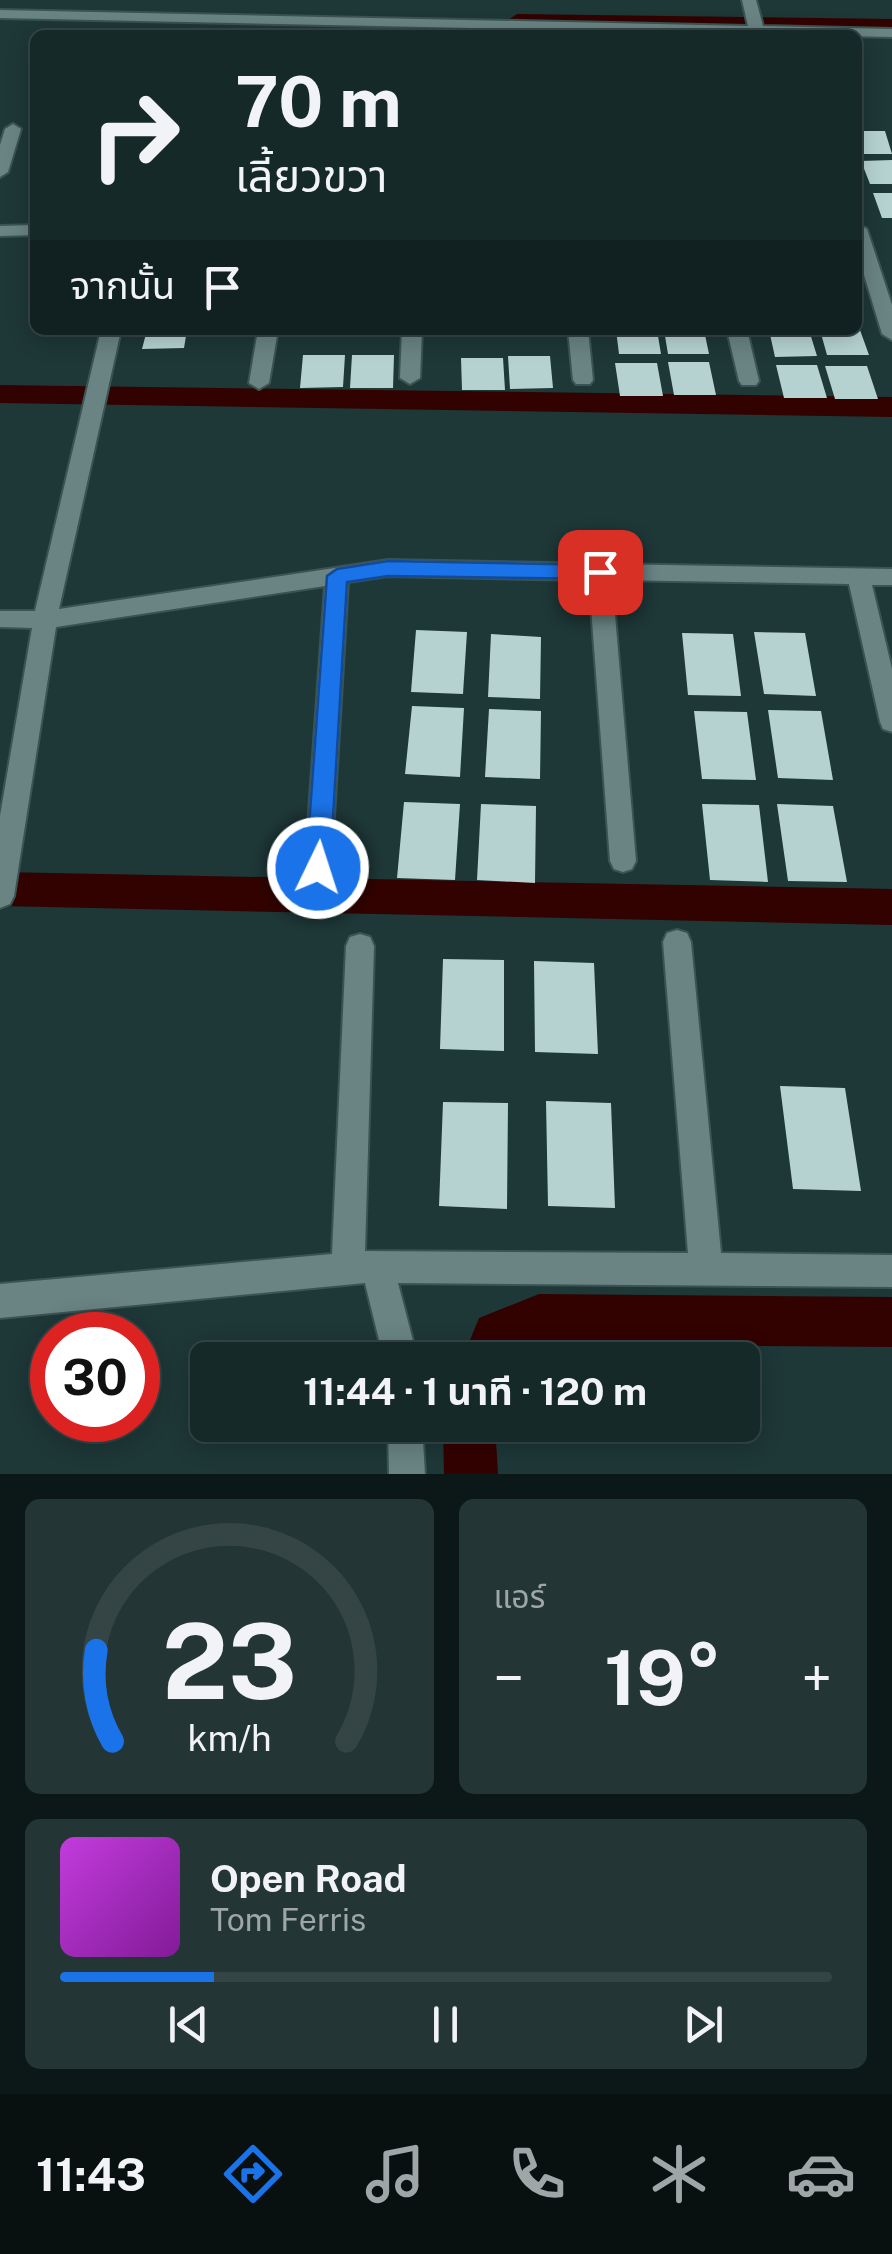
<!DOCTYPE html>
<html lang="th">
<head>
<meta charset="utf-8">
<style>
	body { margin:0; font-family:"Public Sans","Noto Sans Thai",sans-serif; background:#233535; color:#f1f3f6; height:100vh; display:flex; flex-direction:column; font-size:38px; white-space:nowrap }
	* { box-sizing:border-box; margin:0 }
	p { font-size:32px; color:#9ea6a8 }
	.icon { flex:none; width:55px; height:55px; fill:none; stroke:currentColor; stroke-width:2; stroke-linecap:round; stroke-linejoin:round }
	.map { position:relative; height:1474px; overflow:hidden }
	.panel { display:flex; flex-direction:column; gap:25px; padding:25px; background:#0c1717; flex:1 }
	.panel>* { flex:none }
	.top-card { position:absolute; left:30px; top:30px; width:832px; height:305px; border-radius:15px; box-shadow:0 5px 25px #0003,0 0 0 2px #354546; background:#162929; color:#f1f3f6; overflow:hidden }
	.speed { position:absolute; left:30px; top:1312px; display:flex; gap:20px; font-size:50px; font-weight:700; text-align:center }
	.speed>* { display:grid; place-content:center; width:130px; height:130px; border-radius:50%; background:#162929; box-shadow:0 5px 25px #0003,0 0 0 2px #354546; line-height:1 }
	.speed .limit { border:15px solid #d22; background:#fff; color:#111 }
	.pin { position:absolute; display:grid; place-items:center; width:85px; height:85px; color:#fff; margin:-42px; border-radius:20px; box-shadow:0 5px 15px #0006 }
	.me { position:absolute; width:110px; margin:-55px; rotate:4deg; stroke-linejoin:round; filter:drop-shadow(0 0 8px #0008) }
	.turn { display:flex; align-items:center; gap:35px; height:210px; padding:0 40px; font-size:45px }
	.turn .icon { width:130px; height:130px; stroke-width:2.5 }
	.turn b { display:block; font-size:70px; line-height:85px }
	.then { display:flex; align-items:center; height:95px; padding:0 40px; background:#0003; gap:20px; font-size:38px }
	.big { font-size:75px; font-weight:700; line-height:1.1 }
	.panel .widget { flex:1; display:flex; flex-direction:column; justify-content:center; gap:15px; min-width:0; padding:0 35px; border-radius:15px; background:#233535 }
	.panel .dial { align-items:center; gap:0 }
	.dial svg { height:260px; overflow:visible; fill:none; stroke:#354546; stroke-width:7; stroke-linecap:round; text-anchor:middle }
	.dial text { fill:#f1f3f6; stroke:none }
	.song { display:flex; align-items:center; gap:30px }
	.cover { width:120px; height:120px; border-radius:15px; background:linear-gradient(135deg,hsl(290 70% 55%),hsl(290 70% 35%)) }
	.played { height:10px; border-radius:5px; background:linear-gradient(90deg,#1a73e8 20%,#354546 20%) }
	.keys { display:flex; justify-content:space-around; direction:ltr }
	.heat { display:flex; justify-content:space-between; align-items:center; font-size:55px; direction:ltr }
	.panel .tiles { flex:1; display:grid; gap:25px; grid-template-columns:1fr 1fr }
	.widget:last-child { grid-column:span 2 }
	.trip { position:absolute; left:190px; top:1342px; width:570px; height:100px; border-radius:15px; background:#162929; box-shadow:0 5px 25px #0003,0 0 0 2px #354546; font-weight:700; line-height:100px; text-align:center }
	.dock { display:flex; height:160px; justify-content:space-around; align-items:center; background:#091010; color:#9ea6a8 }
	.dock .icon { width:70px; height:70px }
	.dock .selected { color:#1a73e8 }
	.dock b { font-size:45px; color:#f1f3f6 }
	.map>svg:first-child { display:block }
	.lines { fill:none; stroke-linecap:round; stroke-linejoin:round }
	.canal { fill:#320200; fill-rule:evenodd }
	.building { fill:#b5d2d1 }
	.minor-casing { stroke:#3b5352; stroke-width:4 }
	.minor { fill:#698483; fill-rule:evenodd }
	.route { fill:#1a73e8; stroke:#114b97; stroke-width:2.5 }
</style>
</head>
<body>
<div class="map">
<svg width="892" height="1474" viewBox="0 0 892 1474">
	<rect width="100%" height="100%" fill="#1e3737"/>
	<g class="lines">
		<path class="canal" d="M517,14l375,5v14l-383,-7 -3,-5z
			M0,385l892,12v20l-892,-14z
			M0,872l892,17v36l-892,-19z
			M539,1294l353,3v50l-353,-3 -23,10 -2,6h-52l17,-42z
			M443,1425h52l3,49h-54z"/>
	</g>
	<path class="building" d="M858,131h27l7,23h-33z
		M892,160v24h-22l-9,-23z
		M873,193h19v25h-10z
		M147,330h40l-3,18 -42,1z
		M616,330h41l4,24h-42z
		M664,330h40l5,24h-41z
		M769,330h40l8,26 -42,1z
		M820,330h40l9,25h-42z
		M303,355h42l-2,32 -43,1z
		M352,355h42l-1,33h-43z
		M508,356h42l3,32 -43,1z
		M461,358h42l2,32h-43z
		M668,362h41l7,33h-42z
		M615,363h42l6,33h-43z
		M776,365h41l10,33h-43z
		M825,366h42l11,33h-43z
		M416,630l51,2 -4,62 -52,-2z
		M754,632l51,1 11,63 -52,-2z
		M682,633l51,1 8,62 -53,-1z
		M491,634l50,3 -1,62 -52,-2z
		M412,706l52,2 -4,69 -55,-3z
		M489,709l52,2 -1,68 -55,-2z
		M768,710l53,1 12,69 -55,-2z
		M694,711l53,1 9,68 -54,-1z
		M404,802l56,2 -5,76 -58,-2z
		M481,804l55,2 -1,77 -58,-3z
		M702,804l57,1 9,77 -58,-2z
		M777,804l56,2 14,76 -59,-1z
		M443,959l61,1v91l-64,-2z
		M534,961l60,2 4,91 -63,-2z
		M780,1086l65,2 16,103 -68,-2z
		M546,1101l65,2 4,105 -67,-2z
		M443,1102l65,1 -1,106 -68,-3z"/>
	<g class="lines">
		<g class="minor-casing">
			<path id="minor" d="M742,0h14l7,26 129,3v8l-892,-19v-8l748,16z
				M13,124l8,5 -13,43 -8,5v-32l5,-16z
				M858,224l9,5 25,76v35l-10,-6 -24,-79z
				M35,225v10l-35,1v-10z
				M101,330h20l-62,279 329,-49 504,9v16h-20l20,84v63l-9,-3 -3,-7 -31,-138 -237,-4 24,281 -4,8 -9,3 -9,-3 -4,-8 -21,-281 -201,-4 -40,6 -17,286 -3,8 -10,3 -10,-3 -3,-8 20,-282 -269,41 -42,269 -4,8 -10,4v-92l32,-188 -32,-1v-16h35z
				M258,330h20l-9,53 -10,6 -10,-6z
				M402,330h20l-2,48 -10,6 -10,-6z
				M568,330h20l5,50 -3,4h-14l-3,-4z
				M727,330h20l12,51 -3,4h-14l-3,-4z
				M677,930l10,3 4,9 30,311 171,2v32l-494,-4 20,77h-34l-19,-77 -365,35v-34l332,-30 14,-308 4,-9 10,-3 10,3 4,9 -9,305 323,2 -25,-311 4,-9z
				M388,1425h34l3,49h-36z"/>
		</g>
		<use href="#minor" class="minor"/>
	</g>
	<path class="route" d="M388,561l212,4 11,7 -11,7 -212,-3 -41,6 -17,286 -3,7h-17l-4,-7 21,-292 10,-7z"/>
</svg>
<div class="speed"><div class="limit">30</div></div>
<div class="pin" style="left:600px;top:572px;background:#d93025"><svg class="icon" aria-label="arrive" viewBox="0 0 24 24"><path d="M6 21V4h12l-3 4 3 4H6"/></svg></div>
<svg class="me" style="left:318px;top:868px" viewBox="-20 -20 40 40"><circle r="17" fill="#1a73e8" stroke="#fff" stroke-width="3"/><path d="M0-11L8 9 0 5-8 9z" fill="#fff"/></svg>
<div class="trip">11:44 · 1 นาที · 120 m</div>
<div class="top-card">
<div class="turn"><svg class="icon" aria-label="right" viewBox="0 0 24 24"><path d="M7 20v-9h11M14 6l5 5-5 5"/></svg><div><b>70 m</b>เลี้ยวขวา</div></div>
<div class="then">จากนั้น<svg class="icon" aria-label="arrive" viewBox="0 0 24 24"><path d="M6 21V4h12l-3 4 3 4H6"/></svg></div>
</div>
</div>
<section class="panel">
<div class="tiles">
<div class="widget dial"><svg viewBox="0 0 100 80">
<path d="M14 69A42 42 0 1 1 86 69"/>
<path d="M14 69A42 42 0 0 1 9 41" stroke="#1a73e8"/>
<text x="50" y="56" font-size="32" font-weight="700">23</text>
<text x="50" y="72" font-size="11">km/h</text>
</svg></div>
<div class="widget"><p>แอร์</p>
<div class="heat"><a>−</a><b class="big">19°</b><a>+</a></div>
</div>
<div class="widget">
<div class="song"><i class="cover"></i><div><b>Open Road</b><p>Tom Ferris</p></div></div>
<div class="played"></div>
<div class="keys"><svg class="icon" aria-label="previous" viewBox="0 0 24 24"><path d="M18 5L8 12l10 7zM5 5v14"/></svg><svg class="icon" aria-label="pause" viewBox="0 0 24 24"><path d="M8 5v14M16 5v14"/></svg><svg class="icon" aria-label="next" viewBox="0 0 24 24"><path d="M6 5l10 7-10 7zM19 5v14"/></svg></div>
</div>
</div>
</section>
<nav class="dock">
<b>11:43</b>
<svg class="icon selected" aria-label="directions" viewBox="0 0 24 24"><path d="M12 3l9 9-9 9-9-9zM9 14v-3h6M13 9l2 2-2 2"/></svg>
<svg class="icon" aria-label="music" viewBox="0 0 24 24"><path d="M9 18V5l10-2v13"/><circle cx="6" cy="18" r="3"/><circle cx="16" cy="16" r="3"/></svg>
<svg class="icon" aria-label="phone" viewBox="0 0 24 24"><path d="M5 4h4l2 5-3 2q2 4 5 5l2-3 5 2v4C11 20 4 13 5 4z"/></svg>
<svg class="icon" aria-label="climate" viewBox="0 0 24 24"><path d="M12 3v18M4 7l16 10M4 17L20 7"/></svg>
<svg class="icon" aria-label="car" viewBox="0 0 24 24"><path d="M5 17H2v-5l4-1 3-4h7l3 4 3 1v5h-3M9 17h6M6 11h13"/><circle cx="7" cy="17" r="2"/><circle cx="17" cy="17" r="2"/></svg>
</nav>
</body>
</html>
